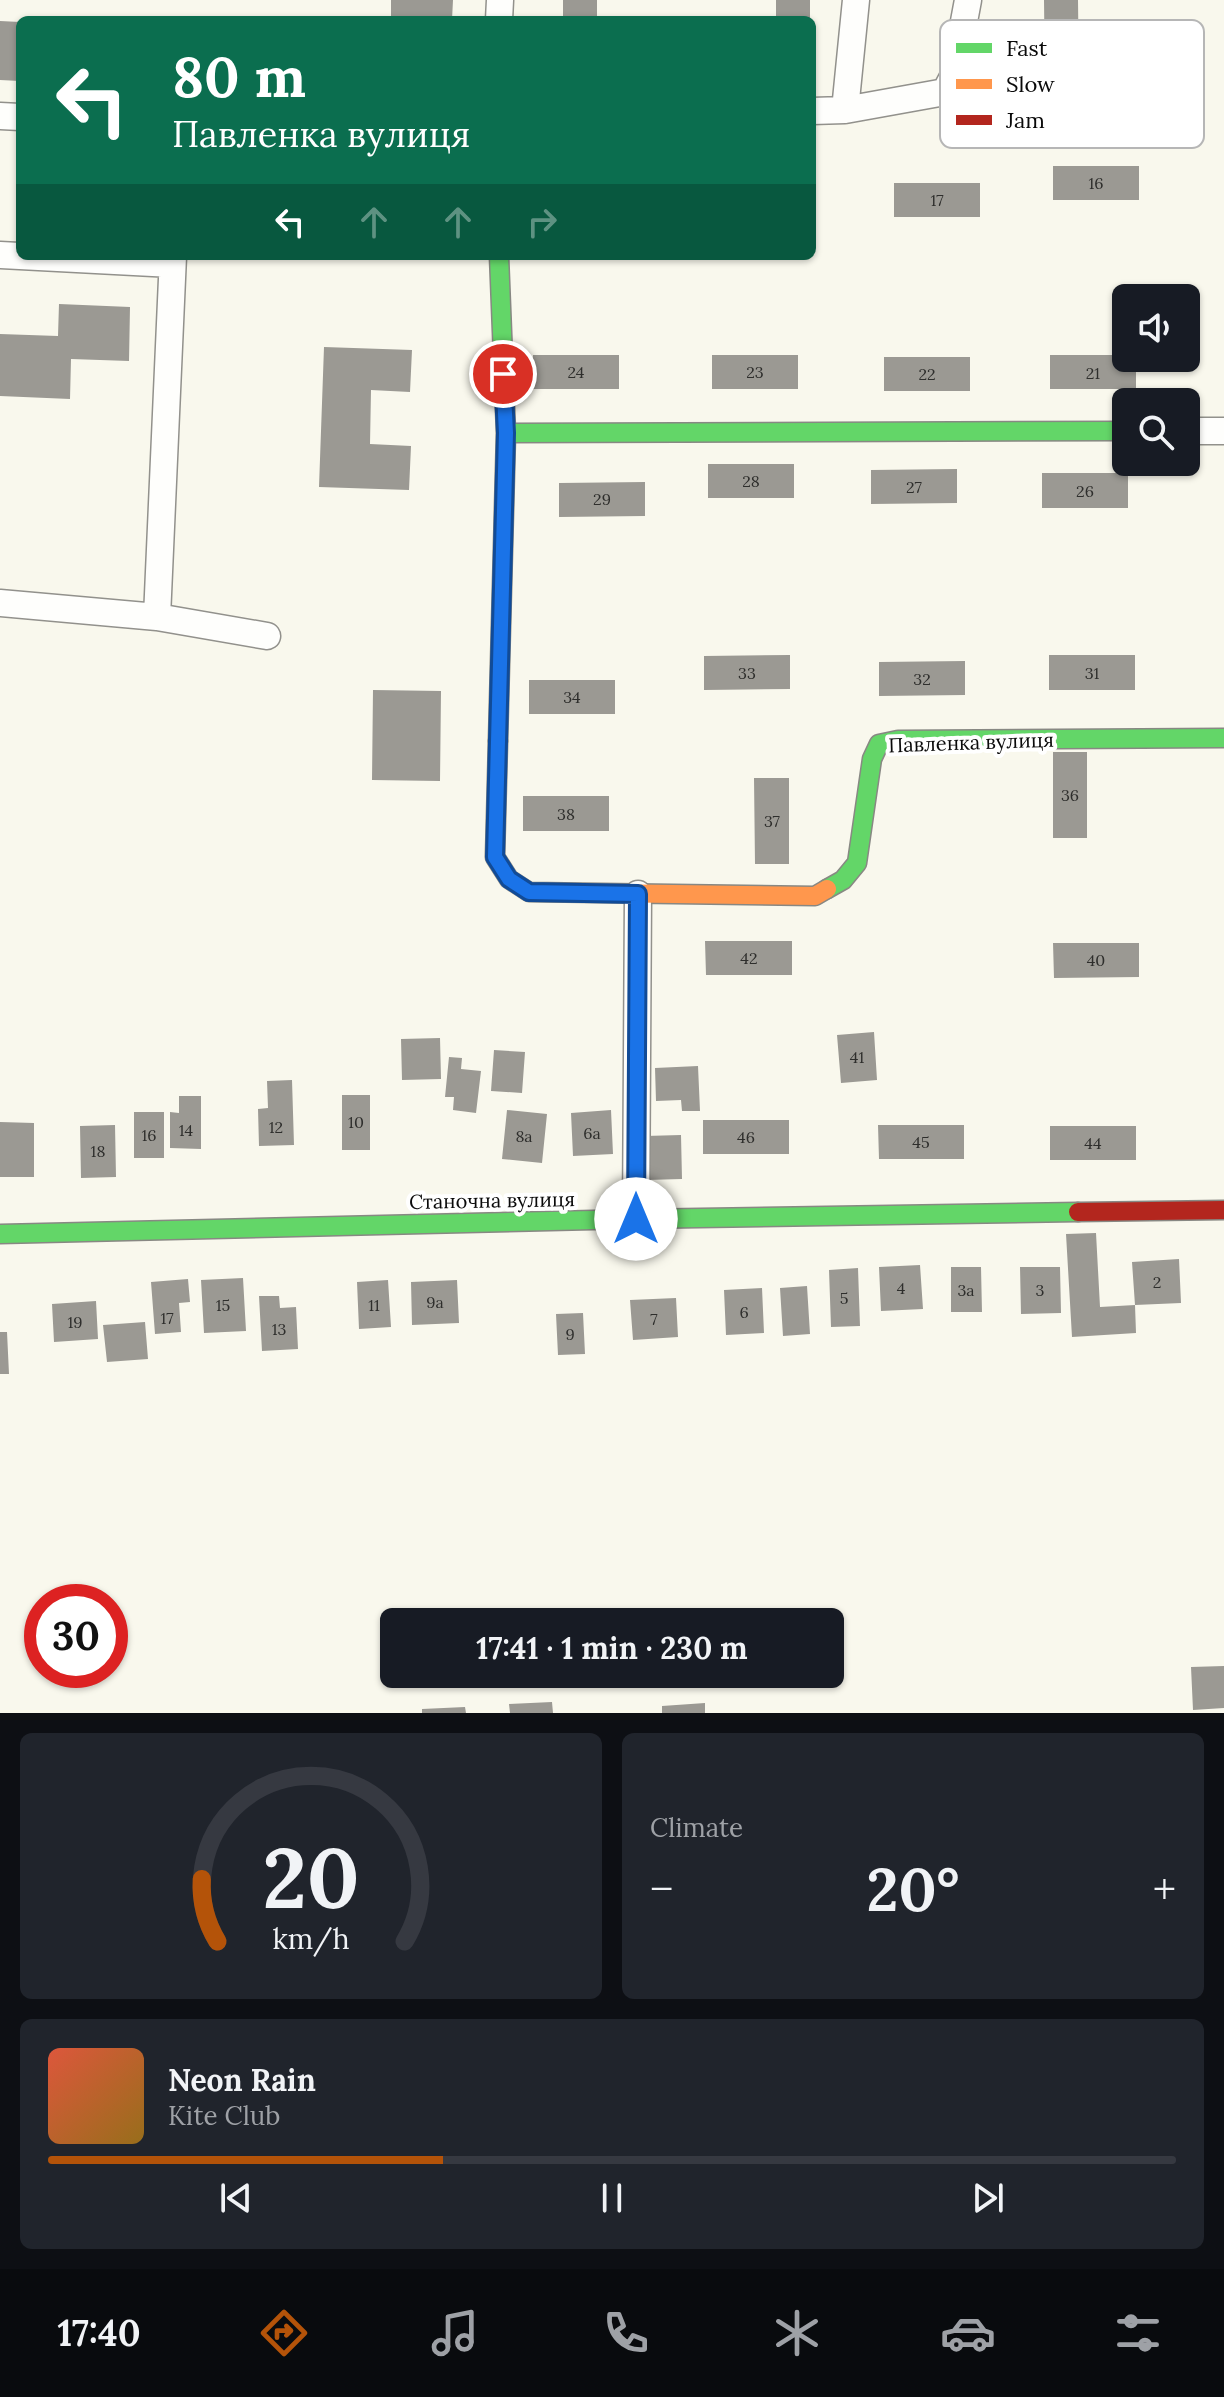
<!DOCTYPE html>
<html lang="en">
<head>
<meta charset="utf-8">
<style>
	body { margin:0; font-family:Lora,serif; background:#20242c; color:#f1f3f6; height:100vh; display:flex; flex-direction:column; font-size:30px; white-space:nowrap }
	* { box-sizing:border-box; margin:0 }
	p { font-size:26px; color:#9ea1a6 }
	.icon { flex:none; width:44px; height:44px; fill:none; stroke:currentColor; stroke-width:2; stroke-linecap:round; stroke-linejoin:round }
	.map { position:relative; height:1713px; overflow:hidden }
	.sheet { display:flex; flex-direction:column; gap:20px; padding:20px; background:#0d0f14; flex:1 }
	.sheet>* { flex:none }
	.top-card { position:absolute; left:16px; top:16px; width:800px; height:244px; border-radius:12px; box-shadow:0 2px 6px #0004; background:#0b6e4f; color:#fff; overflow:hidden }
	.tools { position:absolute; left:1112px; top:284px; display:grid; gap:16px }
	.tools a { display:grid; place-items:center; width:88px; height:88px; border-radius:12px; background:#171b24; box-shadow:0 2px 6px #0004; font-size:40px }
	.speed { position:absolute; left:24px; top:1584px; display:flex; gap:16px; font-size:40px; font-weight:700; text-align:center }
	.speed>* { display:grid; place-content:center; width:104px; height:104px; border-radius:50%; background:#171b24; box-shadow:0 2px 6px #0004; line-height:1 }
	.speed .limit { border:12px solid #d22; background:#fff; color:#111 }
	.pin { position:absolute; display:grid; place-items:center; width:68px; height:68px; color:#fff; margin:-34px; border:4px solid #fff; border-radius:50%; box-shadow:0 2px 8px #0007 }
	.me { position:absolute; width:88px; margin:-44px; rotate:0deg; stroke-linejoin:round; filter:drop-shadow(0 0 6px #0008) }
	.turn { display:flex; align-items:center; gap:28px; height:168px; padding:0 24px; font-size:36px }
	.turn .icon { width:104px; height:104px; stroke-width:2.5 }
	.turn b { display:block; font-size:56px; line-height:68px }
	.lanes { display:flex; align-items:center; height:76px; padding:0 24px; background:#0003; justify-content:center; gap:40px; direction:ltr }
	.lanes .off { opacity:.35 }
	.big { font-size:60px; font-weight:700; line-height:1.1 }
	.sheet .widget { flex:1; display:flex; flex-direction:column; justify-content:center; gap:12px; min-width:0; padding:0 28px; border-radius:12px; background:#20242c }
	.sheet .dial { align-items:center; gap:0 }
	.dial svg { height:208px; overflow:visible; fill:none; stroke:#363941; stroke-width:7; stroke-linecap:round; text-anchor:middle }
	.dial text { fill:#f1f3f6; stroke:none }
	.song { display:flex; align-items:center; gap:24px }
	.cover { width:96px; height:96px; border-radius:12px; background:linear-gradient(135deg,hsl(10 70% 55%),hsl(40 70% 35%)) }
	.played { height:8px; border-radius:4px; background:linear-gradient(90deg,#b45309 35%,#363941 35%) }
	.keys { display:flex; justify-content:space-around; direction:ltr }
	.heat { display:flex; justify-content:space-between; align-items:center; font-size:44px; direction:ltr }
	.sheet .tiles { flex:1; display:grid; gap:20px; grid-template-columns:1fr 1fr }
	.widget:last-child { grid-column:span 2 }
	.trip { position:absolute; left:380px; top:1608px; width:464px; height:80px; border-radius:12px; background:#171b24; box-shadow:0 2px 6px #0004; font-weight:700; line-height:80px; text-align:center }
	.dock { display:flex; height:128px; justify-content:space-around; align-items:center; background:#090b0e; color:#9ea1a6 }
	.dock .icon { width:56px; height:56px }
	.dock .active { color:#b45309 }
	.dock b { font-size:36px; color:#f1f3f6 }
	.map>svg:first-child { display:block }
	.building { fill:#9b9993 }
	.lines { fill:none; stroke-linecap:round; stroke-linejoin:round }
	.street-casing { stroke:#92918c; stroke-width:29 }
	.fast-casing { stroke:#888883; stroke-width:21 }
	.slow-casing { stroke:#888883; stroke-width:21 }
	.jam-casing { stroke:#888883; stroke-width:21 }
	.street { stroke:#fefefc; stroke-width:26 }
	.fast { stroke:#63d668; stroke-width:18 }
	.slow { stroke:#ff974d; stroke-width:18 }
	.jam { stroke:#b3261e; stroke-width:18 }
	.route-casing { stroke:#114b97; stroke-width:20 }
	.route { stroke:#1a73e8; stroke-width:14 }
	.labels { text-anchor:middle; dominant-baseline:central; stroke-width:8; stroke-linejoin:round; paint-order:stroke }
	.number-label { font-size:16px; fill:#2e2e2c }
	.street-label { font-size:20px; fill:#0a0a0a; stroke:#fff }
	.key { fill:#fff; stroke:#b6b6b6; stroke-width:2 }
	.key-label { font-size:22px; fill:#0a0a0a }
</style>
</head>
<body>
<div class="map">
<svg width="1224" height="1713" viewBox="0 0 1224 1713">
	<rect width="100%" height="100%" fill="#f9f8ed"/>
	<path class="building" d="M391,0h62l-1,20h-61z
		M563,0h34v20h-34z
		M776,0h34v20h-34z
		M1044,0h34l1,86h-34z
		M0,21l20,1v59l-20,-1z
		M1053,166h86v34h-86z
		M894,183h86v34h-86z
		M59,304l71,3 -1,54 -58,-2 -1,40 -70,-3v-62l58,2z
		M324,347l88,3 -2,42 -39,-2 -1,54 41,2 -2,44 -90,-3z
		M533,355h86v34h-86z
		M712,355h86v34h-86z
		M1050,355h76v3h10v31h-86z
		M884,357h86v34h-86z
		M708,464h86v34h-86z
		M957,469v34l-86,1v-34z
		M1042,473h86v35h-86z
		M645,482v34l-86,1v-34z
		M790,655v34l-86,1v-34z
		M1049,655h86v35h-86z
		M965,661v34l-86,1v-34z
		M529,680h86v34h-86z
		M373,690l68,1 -1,90 -68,-1z
		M1053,752h34v86h-34z
		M754,778h35v86h-34z
		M523,796h86v35h-86z
		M705,941h87v34h-86z
		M1053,943h86v34l-85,1z
		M874,1032l3,48 -36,3 -4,-48z
		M440,1038l1,41 -39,1 -1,-41z
		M494,1050l31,2 -3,41 -31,-2z
		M449,1057l13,1 -1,11 20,2 -5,42 -23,-3 1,-13h-9z
		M698,1066l2,45h-18l-1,-11 -25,1 -1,-33z
		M292,1080l2,65 -35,1 -1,-37 10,-1 -1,-27z
		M342,1095h28v55h-28z
		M179,1096h22v53l-31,-1v-36l9,1z
		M507,1110l40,4 -5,49 -40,-4z
		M611,1110l2,44 -40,2 -2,-43z
		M134,1112h30v46h-30z
		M703,1120h86v34h-86z
		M0,1122l34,1v54h-34z
		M115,1125l1,52 -35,1 -1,-52z
		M878,1125h86v34h-85z
		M1050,1126h86v34h-86z
		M681,1135l1,44 -36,1 -1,-44z
		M1096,1233l4,74 35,-2 -3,-43 47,-3 2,44 -46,2 1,28 -64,4 -6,-103z
		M920,1265l3,44 -42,2 -2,-44z
		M951,1267h30l1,45h-31z
		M1020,1267h40l1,46 -40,1z
		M858,1268l2,58 -29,1 -2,-57z
		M243,1278l3,53 -42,2 -3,-53z
		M188,1279l2,23 -11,1 2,29 -26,2 -4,-52z
		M388,1280l3,47 -32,2 -2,-47z
		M457,1280l2,43 -47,2 -1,-43z
		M807,1286l3,48 -27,2 -3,-48z
		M762,1288l2,45 -38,2 -2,-45z
		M259,1296h20l1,12 16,-1 2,42 -36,2z
		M676,1298l2,39 -45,3 -3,-40z
		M96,1301l2,38 -44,3 -2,-38z
		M583,1313l2,41 -27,1 -2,-41z
		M145,1322l3,37 -41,3 -4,-37z
		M0,1332h7l2,42h-9z
		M1224,1666v42l-31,2 -2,-43z
		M552,1702l1,11h-43l-1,-9z
		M705,1703v10h-43v-7z
		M465,1707l1,6h-44v-4z"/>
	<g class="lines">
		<g class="street-casing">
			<path id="street" d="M499,20l1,-20
				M845,110l11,-110
				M812,111l33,-1 100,-18 9,-17 14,-75
				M0,116l20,1
				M0,255l172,9
				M1186,431h38
				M0,603l157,14 110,19
				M157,617l16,-361
				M636,1219l2,-325"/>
		</g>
		<g class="fast-casing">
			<path id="fast" d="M506,433l620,-2
				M498,741l8,-308 -7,-177
				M827,889l16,-9 14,-17 15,-104 7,-15 19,-4 326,-2
				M0,1234l636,-15 442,-7"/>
		</g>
		<g class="slow-casing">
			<path id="slow" d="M498,741l-3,116 14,22 20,13 286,4 12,-7"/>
		</g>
		<g class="jam-casing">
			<path id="jam" d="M1078,1212l146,-2"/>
		</g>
		<use href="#street" class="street"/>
		<use href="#fast" class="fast"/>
		<use href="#slow" class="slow"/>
		<use href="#jam" class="jam"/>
	</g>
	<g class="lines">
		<g class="route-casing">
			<path id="route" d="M503,374l3,59 -11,424 14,22 20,13 109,2 -2,325"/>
		</g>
		<use href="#route" class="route"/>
	</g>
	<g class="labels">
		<g class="number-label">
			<text x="1096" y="183">16</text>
			<text x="937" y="200">17</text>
			<text x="576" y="372">24</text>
			<text x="755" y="372">23</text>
			<text x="1093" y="373">21</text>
			<text x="927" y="374">22</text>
			<text x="751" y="481">28</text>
			<text x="914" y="487">27</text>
			<text x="1085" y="491">26</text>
			<text x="602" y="499">29</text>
			<text x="747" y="673">33</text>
			<text x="1092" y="673">31</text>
			<text x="922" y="679">32</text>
			<text x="572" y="697">34</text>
			<text x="1070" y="795">36</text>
			<text x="566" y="814">38</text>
			<text x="772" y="821">37</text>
			<text x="749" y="958">42</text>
			<text x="1096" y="960">40</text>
			<text x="857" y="1057">41</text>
			<text x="356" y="1122">10</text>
			<text x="276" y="1127">12</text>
			<text x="186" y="1130">14</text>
			<text x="592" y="1133">6а</text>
			<text x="149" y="1135">16</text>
			<text x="524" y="1136">8а</text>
			<text x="746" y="1137">46</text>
			<text x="921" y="1142">45</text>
			<text x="1093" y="1143">44</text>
			<text x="98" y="1151">18</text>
			<text x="1157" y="1282">2</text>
			<text x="901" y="1288">4</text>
			<text x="966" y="1290">3а</text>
			<text x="1040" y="1290">3</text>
			<text x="844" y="1298">5</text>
			<text x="435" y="1302">9а</text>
			<text x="223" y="1305">15</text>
			<text x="374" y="1305">11</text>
			<text x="744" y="1312">6</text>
			<text x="167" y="1318">17</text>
			<text x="654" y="1319">7</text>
			<text x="75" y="1322">19</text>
			<text x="279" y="1329">13</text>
			<text x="570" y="1334">9</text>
		</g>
		<g class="street-label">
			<text transform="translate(971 742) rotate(-2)">Павленка вулиця</text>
			<text transform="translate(492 1200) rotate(-1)">Станочна вулиця</text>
		</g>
	</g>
	<rect x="940" y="20" width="264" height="128" rx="12" class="key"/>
	<rect x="956" y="43" width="36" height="10" fill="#63d668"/>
	<rect x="956" y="79" width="36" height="10" fill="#ff974d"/>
	<rect x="956" y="115" width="36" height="10" fill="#b3261e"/>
	<g class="key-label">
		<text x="1006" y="56">Fast</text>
		<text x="1006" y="92">Slow</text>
		<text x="1006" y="128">Jam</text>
	</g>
</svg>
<div class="tools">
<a><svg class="icon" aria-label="sound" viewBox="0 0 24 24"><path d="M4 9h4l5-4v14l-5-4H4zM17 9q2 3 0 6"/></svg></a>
<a><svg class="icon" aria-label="search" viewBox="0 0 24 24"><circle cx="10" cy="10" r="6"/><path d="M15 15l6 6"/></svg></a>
</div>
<div class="speed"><div class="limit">30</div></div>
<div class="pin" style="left:503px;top:374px;background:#d93025"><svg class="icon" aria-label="arrive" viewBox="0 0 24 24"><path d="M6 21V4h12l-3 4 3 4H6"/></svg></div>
<svg class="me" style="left:636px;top:1219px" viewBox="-20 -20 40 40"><circle r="19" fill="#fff"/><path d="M0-13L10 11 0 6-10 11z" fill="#1a73e8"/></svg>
<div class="trip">17:41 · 1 min · 230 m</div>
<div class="top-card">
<div class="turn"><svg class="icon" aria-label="left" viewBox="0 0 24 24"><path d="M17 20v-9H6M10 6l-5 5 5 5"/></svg><div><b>80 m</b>Павленка вулиця</div></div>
<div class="lanes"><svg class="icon" aria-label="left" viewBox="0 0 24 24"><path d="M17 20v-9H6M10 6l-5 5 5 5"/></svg><svg class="icon off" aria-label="ahead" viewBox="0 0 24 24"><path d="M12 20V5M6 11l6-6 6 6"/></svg><svg class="icon off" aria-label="ahead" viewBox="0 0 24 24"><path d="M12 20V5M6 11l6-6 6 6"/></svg><svg class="icon off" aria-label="right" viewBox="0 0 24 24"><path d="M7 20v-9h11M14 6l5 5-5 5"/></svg></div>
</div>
</div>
<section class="sheet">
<div class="tiles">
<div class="widget dial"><svg viewBox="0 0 100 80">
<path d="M14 69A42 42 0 1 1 86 69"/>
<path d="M14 69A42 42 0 0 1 8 45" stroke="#b45309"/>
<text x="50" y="56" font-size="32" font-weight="700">20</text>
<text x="50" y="72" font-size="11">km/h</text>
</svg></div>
<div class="widget"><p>Climate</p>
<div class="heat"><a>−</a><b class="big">20°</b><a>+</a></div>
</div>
<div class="widget">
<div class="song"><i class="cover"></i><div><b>Neon Rain</b><p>Kite Club</p></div></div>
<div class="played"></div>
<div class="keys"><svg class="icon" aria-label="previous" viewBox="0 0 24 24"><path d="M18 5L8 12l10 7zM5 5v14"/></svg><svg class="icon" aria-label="pause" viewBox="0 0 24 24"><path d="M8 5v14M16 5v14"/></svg><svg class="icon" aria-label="next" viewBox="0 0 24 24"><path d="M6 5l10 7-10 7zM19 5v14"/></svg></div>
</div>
</div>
</section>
<nav class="dock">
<b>17:40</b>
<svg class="icon active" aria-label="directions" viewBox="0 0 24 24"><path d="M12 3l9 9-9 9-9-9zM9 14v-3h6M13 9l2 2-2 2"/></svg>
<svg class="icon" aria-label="music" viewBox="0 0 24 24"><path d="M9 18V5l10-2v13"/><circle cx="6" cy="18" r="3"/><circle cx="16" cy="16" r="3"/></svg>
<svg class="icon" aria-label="phone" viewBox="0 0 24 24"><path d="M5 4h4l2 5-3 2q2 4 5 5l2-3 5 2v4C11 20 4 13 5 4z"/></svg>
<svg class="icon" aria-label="climate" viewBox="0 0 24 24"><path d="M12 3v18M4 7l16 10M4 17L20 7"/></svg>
<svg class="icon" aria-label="car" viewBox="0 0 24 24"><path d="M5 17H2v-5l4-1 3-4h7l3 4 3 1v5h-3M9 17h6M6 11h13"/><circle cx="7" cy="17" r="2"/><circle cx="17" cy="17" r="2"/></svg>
<svg class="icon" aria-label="filters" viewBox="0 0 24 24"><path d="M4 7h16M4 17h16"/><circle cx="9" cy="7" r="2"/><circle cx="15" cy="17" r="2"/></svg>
</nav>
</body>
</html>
